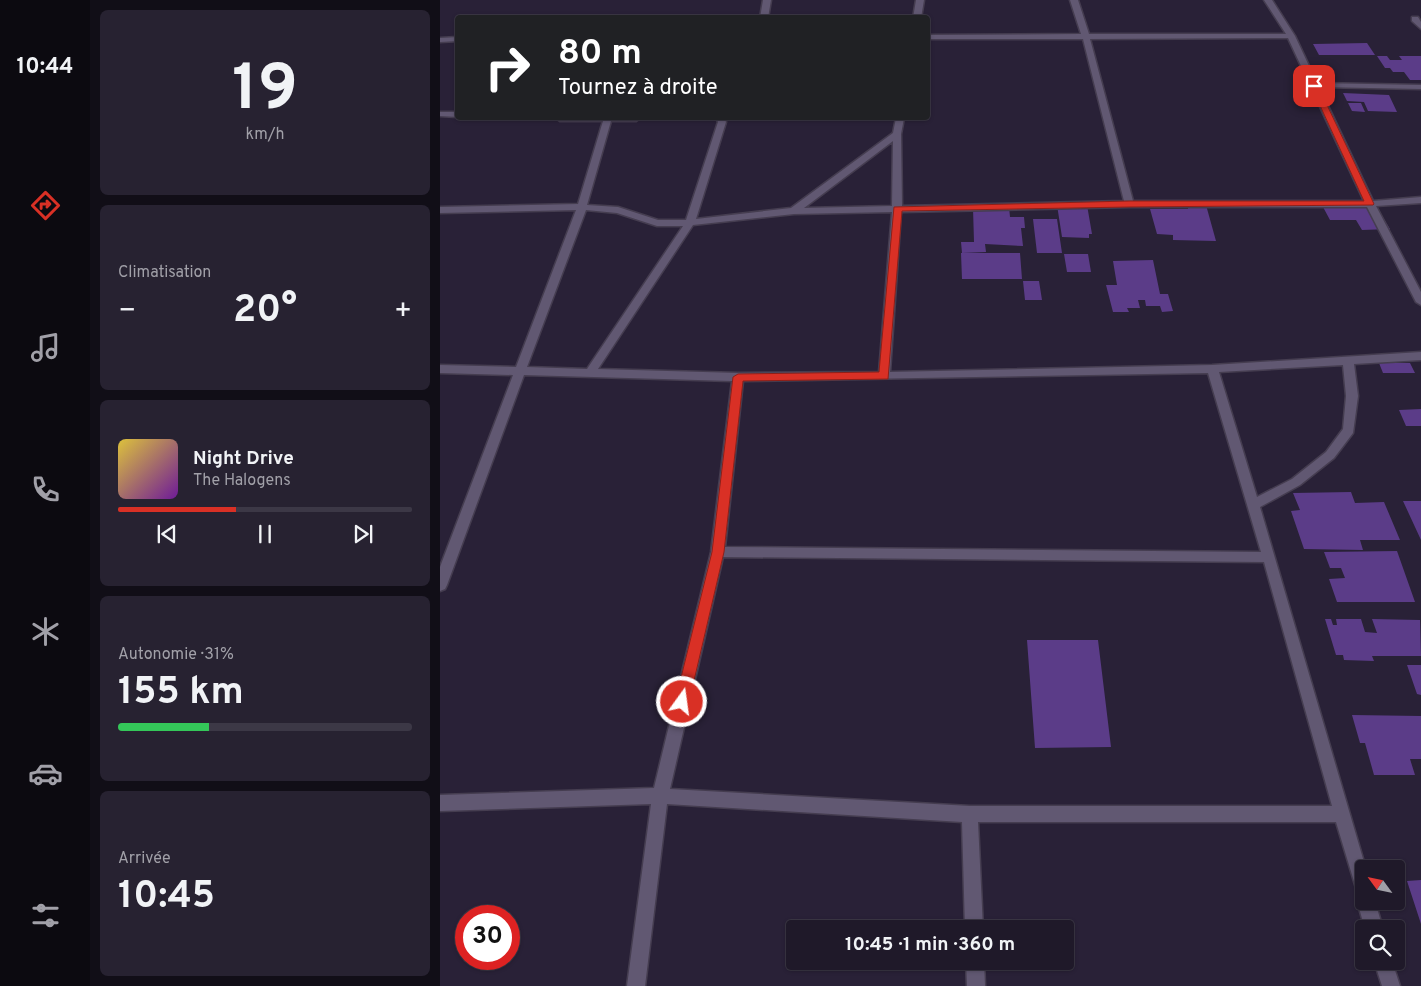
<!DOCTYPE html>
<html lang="fr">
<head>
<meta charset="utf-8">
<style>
	body { margin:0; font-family:Overpass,sans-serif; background:#272231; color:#f1f3f6; height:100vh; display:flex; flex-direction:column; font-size:19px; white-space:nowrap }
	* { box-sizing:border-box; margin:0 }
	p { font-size:16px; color:#a1a0a8 }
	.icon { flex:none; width:28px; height:28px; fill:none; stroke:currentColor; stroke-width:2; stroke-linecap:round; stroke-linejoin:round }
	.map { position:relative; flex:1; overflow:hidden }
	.side { display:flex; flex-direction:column; gap:10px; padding:10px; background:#110e17; width:350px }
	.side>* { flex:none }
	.guide { position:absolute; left:15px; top:15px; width:475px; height:105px; border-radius:5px; box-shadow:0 1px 4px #0004,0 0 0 1px #3c3846; background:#202124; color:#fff; overflow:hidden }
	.needle { width:32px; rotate:303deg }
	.controls { position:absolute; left:915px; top:860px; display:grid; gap:10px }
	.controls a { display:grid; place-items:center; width:50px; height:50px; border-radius:5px; background:#1f1929; box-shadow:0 1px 4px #0004,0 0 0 1px #3c3846; font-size:25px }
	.speed { position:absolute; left:15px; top:905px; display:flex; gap:10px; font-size:25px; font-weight:700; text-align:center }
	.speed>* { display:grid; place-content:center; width:65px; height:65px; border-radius:50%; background:#1f1929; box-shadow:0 1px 4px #0004,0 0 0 1px #3c3846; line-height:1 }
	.speed .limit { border:8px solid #d22; background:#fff; color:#111 }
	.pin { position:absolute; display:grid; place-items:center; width:42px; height:42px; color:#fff; margin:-21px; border-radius:10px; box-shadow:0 2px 8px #0006 }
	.me { position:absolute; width:55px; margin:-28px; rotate:14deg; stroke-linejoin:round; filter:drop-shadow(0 0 4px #0008) }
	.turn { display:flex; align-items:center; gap:18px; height:105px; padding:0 20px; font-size:22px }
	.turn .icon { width:65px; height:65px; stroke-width:2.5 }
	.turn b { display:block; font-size:35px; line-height:42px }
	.big { font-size:38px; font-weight:700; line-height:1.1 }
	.side .widget { flex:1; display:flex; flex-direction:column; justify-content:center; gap:8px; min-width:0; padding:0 18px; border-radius:8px; background:#272231 }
	.side .dial { align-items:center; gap:0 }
	.dial b { font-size:65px; line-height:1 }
	.song { display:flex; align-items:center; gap:15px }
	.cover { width:60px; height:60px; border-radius:8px; background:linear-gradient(135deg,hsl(50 70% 55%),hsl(280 70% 35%)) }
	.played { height:5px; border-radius:2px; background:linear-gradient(90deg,#d93025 40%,#3c3846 40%) }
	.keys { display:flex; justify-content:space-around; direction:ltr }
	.heat { display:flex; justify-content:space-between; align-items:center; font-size:28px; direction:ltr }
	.charge { height:8px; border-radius:4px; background:linear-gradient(90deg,#34c759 31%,#3c3846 0) }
	.trip { position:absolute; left:346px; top:920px; width:288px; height:50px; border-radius:5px; background:#1f1929; box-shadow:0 1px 4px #0004,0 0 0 1px #3c3846; font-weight:700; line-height:50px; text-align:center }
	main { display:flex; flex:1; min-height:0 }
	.dock { display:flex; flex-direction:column; width:90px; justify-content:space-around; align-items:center; background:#0c0a10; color:#a1a0a8 }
	.dock .icon { width:35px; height:35px }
	.dock .on { color:#d93025 }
	.dock b { font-size:22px; color:#f1f3f6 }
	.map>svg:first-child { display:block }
	.building { fill:#5b3c88 }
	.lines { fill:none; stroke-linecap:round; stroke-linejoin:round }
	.minor-casing { stroke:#453d50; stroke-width:3 }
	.minor { fill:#615872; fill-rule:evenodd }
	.route { fill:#d93025; stroke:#8d1f18 }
</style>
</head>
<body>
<main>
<nav class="dock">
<b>10:44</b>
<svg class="icon on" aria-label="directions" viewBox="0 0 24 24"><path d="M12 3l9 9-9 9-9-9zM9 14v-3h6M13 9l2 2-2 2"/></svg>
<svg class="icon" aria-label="music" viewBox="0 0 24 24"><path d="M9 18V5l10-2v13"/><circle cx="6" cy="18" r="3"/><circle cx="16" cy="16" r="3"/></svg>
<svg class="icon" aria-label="phone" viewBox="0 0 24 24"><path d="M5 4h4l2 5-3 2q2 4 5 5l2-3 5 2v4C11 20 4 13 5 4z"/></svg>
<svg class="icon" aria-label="climate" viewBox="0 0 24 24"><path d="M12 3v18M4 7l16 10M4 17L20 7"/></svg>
<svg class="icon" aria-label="car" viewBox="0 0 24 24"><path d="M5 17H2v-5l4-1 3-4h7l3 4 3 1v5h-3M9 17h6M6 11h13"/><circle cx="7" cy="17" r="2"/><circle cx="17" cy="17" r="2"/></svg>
<svg class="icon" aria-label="filters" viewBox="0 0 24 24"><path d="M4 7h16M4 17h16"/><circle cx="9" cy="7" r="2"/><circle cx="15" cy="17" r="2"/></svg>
</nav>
<section class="side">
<div class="widget dial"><b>19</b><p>km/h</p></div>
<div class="widget"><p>Climatisation</p>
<div class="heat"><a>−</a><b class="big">20°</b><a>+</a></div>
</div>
<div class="widget">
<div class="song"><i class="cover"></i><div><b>Night Drive</b><p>The Halogens</p></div></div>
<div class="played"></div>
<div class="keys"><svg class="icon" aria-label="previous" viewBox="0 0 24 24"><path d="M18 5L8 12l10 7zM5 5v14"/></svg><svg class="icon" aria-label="pause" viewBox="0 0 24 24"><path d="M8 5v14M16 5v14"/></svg><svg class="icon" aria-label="next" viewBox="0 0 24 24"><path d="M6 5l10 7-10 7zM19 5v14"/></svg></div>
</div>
<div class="widget"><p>Autonomie · 31%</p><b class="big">155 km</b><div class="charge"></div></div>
<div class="widget"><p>Arrivée</p><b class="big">10:45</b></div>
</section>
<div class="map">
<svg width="981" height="986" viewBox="0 0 981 986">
	<rect width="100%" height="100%" fill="#292137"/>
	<path class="building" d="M927,43l8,12h-56l-6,-11z
		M937,56h10l3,4h12l-3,-4h22v24h-11l-6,-8h-11l-3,-4h-5z
		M903,93l46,2 8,17 -29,-1 -4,-9 -17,-1z
		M908,103h13l4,9 -13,-1z
		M617,205h30l5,29h-3v4l-27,-1z
		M748,205h18l10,36 -43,-1v-5l-16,-1 -7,-25h38z
		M936,206l14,23 -28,1 -6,-10h-26l-7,-13z
		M569,207l1,10h14l1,11h-4l2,18 -38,-2 1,8 -24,1 -1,-11h13l-1,-34z
		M593,219h24l5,34h-25z
		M521,253h59l2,26h-60z
		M624,254h24l3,18h-24z
		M713,260l7,34h8l5,17 -11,1 -2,-6h-14l-1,-6h-7l2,8h-13l2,4h-16l-7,-27h11l-4,-24z
		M583,281h16l3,19h-17z
		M939,363h31l5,10h-32z
		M981,409v17h-15l-7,-16z
		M911,492l4,11 29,-1 16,38h-40l3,10 -59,-1 -13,-38 9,-1 -7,-17z
		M963,501h18v39z
		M957,551l18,51h-78l-8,-23 16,-1 -4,-10h-11l-6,-16z
		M885,619h6l2,6h4l-1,-6h25l4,13 12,1 -5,-14 48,1 1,36h-49l2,5 -30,-1 -1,-5h-7z
		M587,640h71l13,107 -76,1z
		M967,665h14v30l-4,-1z
		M912,715l69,1v43h-11l5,16h-41l-9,-32h-5z
		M981,880v44l-14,-43z"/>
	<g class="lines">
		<g class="minor-casing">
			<path id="minor" d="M323,0h8l-3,18h-8z
				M476,0h8l-3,18h-8z
				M630,0h8l11,34h197l-22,-34h8l23,36 22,47 104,2v4l-102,-2 54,114 48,-4v6l-45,3 45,86v13l-5,-3 -49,-95h-238l-228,5 -11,160 322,-7 209,-13v8l-67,4 4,32 -5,37 -19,25 -34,27 -40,22 106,362h-2v32h11l8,28h-18l-8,-28 2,-3 -23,-76h-358l5,107h-18l-3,-107 -295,-18 -22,182h-18l24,-182 -211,7v-16l214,-7 57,-236 21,-171 -208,-6 -77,210 -2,4 -5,2v-24l73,-192 -73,-2v-8l76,2 60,-157 -136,3v-6l138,-3 25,-83h-43l-4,-3h84l-4,3h-25l-24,84 31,2 40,13h28l32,-98 -2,-4h8l2,4 -30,97 95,-11 102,-75 3,-15h8l-3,16 1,72 222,-5 -41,-162h-155v-4l153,-1zM848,38l76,163h-231l-43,-162zM453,141l-1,65 -88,2zM146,210l31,3 40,13h26l-96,143 -60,-2zM452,212l-13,160 -141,1 -140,-4 95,-144 101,-11zM903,365l3,31 -3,33 -17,23 -34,27 -35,18 -38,-125zM768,373l53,179 -536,-5 18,-166zM283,557l541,5 68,244h-362l-300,-17z
				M972,17h6l3,5v7l-9,-8z
				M18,37v4l-18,1v-4z
				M0,112h18v5l-18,-1z
				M526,961h18l1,25h-18z
				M934,961h18l8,25h-18z"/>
		</g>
		<use href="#minor" class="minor"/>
	</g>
	<path class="route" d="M874,83l4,3 56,118 -1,1 -244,2 -227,4 -14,168 -145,2 -19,171 -35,150 -2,4 -5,2 -5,-2 -2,-4 37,-150 21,-175 5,-3 141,-2 15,-165 235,-6h235l-53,-115z"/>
</svg>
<div class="controls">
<a><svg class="needle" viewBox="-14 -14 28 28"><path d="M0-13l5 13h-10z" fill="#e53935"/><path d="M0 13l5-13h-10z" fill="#a1a0a8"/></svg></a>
<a><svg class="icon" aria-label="search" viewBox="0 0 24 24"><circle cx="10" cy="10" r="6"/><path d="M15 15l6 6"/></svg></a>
</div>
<div class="speed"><div class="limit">30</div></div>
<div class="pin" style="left:874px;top:86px;background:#d93025"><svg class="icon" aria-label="arrive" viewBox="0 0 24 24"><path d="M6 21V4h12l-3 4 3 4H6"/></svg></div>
<svg class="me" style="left:242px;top:702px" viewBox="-20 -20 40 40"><circle r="17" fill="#d93025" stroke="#fff" stroke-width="3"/><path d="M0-11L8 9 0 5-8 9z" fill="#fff"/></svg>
<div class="trip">10:45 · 1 min · 360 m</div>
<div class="guide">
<div class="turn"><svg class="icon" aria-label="right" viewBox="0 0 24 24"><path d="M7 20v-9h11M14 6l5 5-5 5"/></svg><div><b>80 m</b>Tournez à droite</div></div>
</div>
</div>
</main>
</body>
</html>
